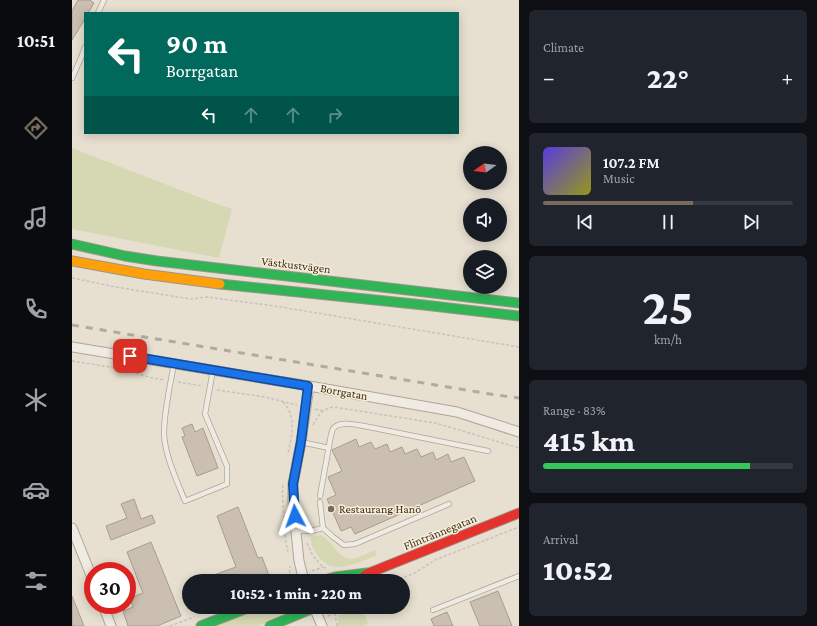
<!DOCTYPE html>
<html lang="en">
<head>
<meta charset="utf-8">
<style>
	body { margin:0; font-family:"Crimson Pro",serif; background:#20242c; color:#f1f3f6; height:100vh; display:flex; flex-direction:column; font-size:15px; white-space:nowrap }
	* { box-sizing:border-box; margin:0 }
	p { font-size:13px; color:#9ea1a6 }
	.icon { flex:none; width:22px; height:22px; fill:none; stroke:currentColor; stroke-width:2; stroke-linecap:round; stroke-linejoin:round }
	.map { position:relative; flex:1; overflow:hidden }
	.drawer { display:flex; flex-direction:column; gap:10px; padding:10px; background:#0d0f14; width:298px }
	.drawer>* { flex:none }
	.hud { position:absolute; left:12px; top:12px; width:375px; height:122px; border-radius:0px; box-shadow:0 2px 10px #0003; background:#00695c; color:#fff; overflow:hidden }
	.needle { width:26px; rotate:256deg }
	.fabs { position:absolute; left:391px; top:146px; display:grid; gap:8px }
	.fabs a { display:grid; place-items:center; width:44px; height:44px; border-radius:50%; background:#171b24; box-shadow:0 2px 10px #0003; font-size:20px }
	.speed { position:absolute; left:12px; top:562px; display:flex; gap:8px; font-size:20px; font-weight:700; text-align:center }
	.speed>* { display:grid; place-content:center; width:52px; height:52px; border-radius:50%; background:#171b24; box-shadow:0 2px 10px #0003; line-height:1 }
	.speed .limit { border:6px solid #d22; background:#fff; color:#111 }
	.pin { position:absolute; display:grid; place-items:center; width:34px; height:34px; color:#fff; margin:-17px; border-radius:8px; box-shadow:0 2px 6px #0006 }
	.me { position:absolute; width:44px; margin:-22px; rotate:356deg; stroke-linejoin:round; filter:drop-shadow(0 0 3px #0008) }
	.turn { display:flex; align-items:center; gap:14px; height:84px; padding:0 16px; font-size:18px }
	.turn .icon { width:52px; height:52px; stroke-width:2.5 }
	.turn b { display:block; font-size:28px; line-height:34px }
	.lanes { display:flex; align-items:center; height:38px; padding:0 16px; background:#0003; justify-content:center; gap:20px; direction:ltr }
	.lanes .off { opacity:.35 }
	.big { font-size:30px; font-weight:800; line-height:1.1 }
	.drawer .card { flex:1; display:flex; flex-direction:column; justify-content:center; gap:6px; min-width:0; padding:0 14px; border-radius:6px; background:#20242c }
	.drawer .dial { align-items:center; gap:0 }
	.dial b { font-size:52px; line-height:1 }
	.song { display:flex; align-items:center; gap:12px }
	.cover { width:48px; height:48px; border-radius:6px; background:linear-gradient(135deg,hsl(250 70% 55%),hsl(60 70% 35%)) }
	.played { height:4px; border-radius:2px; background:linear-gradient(90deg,#786c5e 60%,#363941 60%) }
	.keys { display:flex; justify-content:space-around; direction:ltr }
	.heat { display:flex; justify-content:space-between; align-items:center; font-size:22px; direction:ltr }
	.charge { height:6px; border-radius:3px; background:linear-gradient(90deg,#34c759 83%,#363941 0) }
	.trip { position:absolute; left:110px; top:574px; width:228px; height:40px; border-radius:20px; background:#171b24; box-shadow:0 2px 10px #0003; font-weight:800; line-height:40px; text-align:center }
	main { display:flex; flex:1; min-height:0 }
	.dock { display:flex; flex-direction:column; width:72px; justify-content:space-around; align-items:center; background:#090b0e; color:#9ea1a6 }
	.dock .icon { width:28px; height:28px }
	.dock .active { color:#786c5e }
	.dock b { font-size:18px; color:#f1f3f6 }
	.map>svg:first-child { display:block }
	.green { fill:#d6d7b3 }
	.building { fill:#cbbfb2; stroke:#a89c90 }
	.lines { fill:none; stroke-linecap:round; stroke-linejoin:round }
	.lane-casing { stroke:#ada599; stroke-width:6 }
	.street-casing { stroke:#ada599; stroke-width:11 }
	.fast-casing { stroke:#9c958a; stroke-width:11 }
	.slow-casing { stroke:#9c958a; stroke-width:11 }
	.jam-casing { stroke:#9c958a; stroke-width:11 }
	.path { stroke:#c8c2b9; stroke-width:1.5; stroke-dasharray:3 2; stroke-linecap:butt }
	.lane { stroke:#efebe3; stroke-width:4.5 }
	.street { stroke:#efebe3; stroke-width:9 }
	.fast { stroke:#30b455; stroke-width:9 }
	.slow { stroke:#ff9f0a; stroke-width:9 }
	.jam { stroke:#e5322d; stroke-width:9 }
	.rail { stroke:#afaaa2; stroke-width:3; stroke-dasharray:7 7; stroke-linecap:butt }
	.route-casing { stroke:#114b97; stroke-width:10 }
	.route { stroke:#1a73e8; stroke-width:7 }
	.poi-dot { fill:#786c5e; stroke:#f7eed8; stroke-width:1.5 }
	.labels { text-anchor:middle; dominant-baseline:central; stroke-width:3; stroke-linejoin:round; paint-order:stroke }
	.street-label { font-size:12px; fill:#3d2e20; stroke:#f7eed8 }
	.poi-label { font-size:12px; fill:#3d2e20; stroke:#f7eed8; text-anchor:start }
</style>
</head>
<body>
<main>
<nav class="dock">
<b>10:51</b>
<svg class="icon active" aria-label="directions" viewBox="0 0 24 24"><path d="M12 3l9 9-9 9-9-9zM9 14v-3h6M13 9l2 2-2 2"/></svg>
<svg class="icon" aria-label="music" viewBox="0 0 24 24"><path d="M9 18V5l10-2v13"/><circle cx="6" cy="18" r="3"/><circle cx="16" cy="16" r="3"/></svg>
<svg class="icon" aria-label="phone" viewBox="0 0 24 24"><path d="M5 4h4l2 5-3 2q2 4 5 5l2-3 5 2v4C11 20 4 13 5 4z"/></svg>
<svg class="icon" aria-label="climate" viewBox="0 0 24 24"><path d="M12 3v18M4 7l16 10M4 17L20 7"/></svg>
<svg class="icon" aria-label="car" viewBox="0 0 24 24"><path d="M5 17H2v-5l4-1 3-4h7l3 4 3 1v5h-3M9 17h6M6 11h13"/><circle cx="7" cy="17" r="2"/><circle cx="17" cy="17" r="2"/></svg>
<svg class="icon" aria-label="filters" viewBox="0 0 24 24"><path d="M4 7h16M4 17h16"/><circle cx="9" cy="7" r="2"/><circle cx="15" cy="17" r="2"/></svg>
</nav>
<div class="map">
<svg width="447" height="626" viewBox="0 0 447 626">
	<rect width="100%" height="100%" fill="#e7e0d1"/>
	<path class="green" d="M0,148l134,52 26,9 -13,49 -147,-29z
		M249,535c4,2 8,6 11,10 16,21 22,14 43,5l2,5c-20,8 -46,23 -60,-1 -4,-5 -7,-11 -6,-17z
		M191,607h20l3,7 -28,12h-45z
		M270,607h20l6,17 -5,2h-25v-8z"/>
	<path class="building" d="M6,0h12l4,3 -6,10h-3v6l-13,21v-29z
		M120,424l3,8 8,-4 15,40 -21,8 -15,-39 3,-1 -3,-8z
		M284,439l3,8 12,-5 4,7 12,-5 3,8 12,-5 3,7 12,-5 4,8 12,-5 3,8 12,-6 3,8 13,-5 11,24 -120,53 -4,-7 -10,4 -14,-32 9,-4 -8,-18 14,-6 -10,-21z
		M62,499l7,20 11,-4 3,8 -44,17 -5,-14 21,-8 -6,-14z
		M166,507l20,51 4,-1 9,24h-54l-3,-6 22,-8 -19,-51z
		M79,542l30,74 -24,10h-29l-5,-15 10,-4 -3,-9 13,-5 -16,-41z
		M426,591l14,35h-32l-10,-24z
		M0,596l12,30h-12z
		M375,612l6,14h-19l-3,-7z"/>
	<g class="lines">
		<g class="lane-casing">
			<path id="lane" d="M26,13l6,-13
				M0,78l9,-20 4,-11
				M102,364c-4,22 -10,47 -10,70 1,22 13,47 21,67l42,-17v-18l-22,-52 8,-44
				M229,442l28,6
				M248,496l11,-61c1,-2 1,-5 2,-6 6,-9 23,-4 31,-3l124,25
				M248,502l3,26
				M224,531h15l12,-3 10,9 11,8 11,-1 94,-40
				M361,610l86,-34"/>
		</g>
		<g class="street-casing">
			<path id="street" d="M0,347l237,39 148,26 62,20
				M0,528l21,52
				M232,581l-5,-20 -6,-59v-18l8,-42 8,-56
				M31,605l8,21
				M242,607l8,19"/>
		</g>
		<g class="fast-casing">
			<path id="fast" d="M0,244l53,12 32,5 362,42
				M148,284l204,21 95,11
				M249,581l14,-4 32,-4
				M129,626l49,-19
				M198,626l46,-19"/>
		</g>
		<g class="slow-casing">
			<path id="slow" d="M0,261l72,13 76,10"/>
		</g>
		<g class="jam-casing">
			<path id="jam" d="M285,581l12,-8 150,-60"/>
		</g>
		<path class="path" d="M0,278l44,9 62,10 13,2 16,-2 68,9 244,41
			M0,361l50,8 30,9 12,2
			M106,382l25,4
			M145,390l48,7 32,8
			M211,402c14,15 9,33 5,51
			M243,409l8,2
			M241,425c6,-11 9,-16 21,-18l101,16 28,8 56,17
			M211,485c-1,7 0,15 0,22 1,16 2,31 5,46
			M235,543l6,13 10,11 3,1
			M240,571l11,-4
			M217,578l1,-12
			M213,581l4,-3 4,-1
			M323,581l20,-8 20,-13 84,-33
			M263,613l2,13
			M256,616l7,-3 2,-6
			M98,626l24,-9"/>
		<use href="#lane" class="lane"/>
		<use href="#street" class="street"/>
		<use href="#fast" class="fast"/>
		<use href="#slow" class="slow"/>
		<use href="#jam" class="jam"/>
		<path class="rail" d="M0,325l418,69 29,4"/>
	</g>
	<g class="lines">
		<g class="route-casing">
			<path id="route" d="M58,356l178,30 -7,56 -8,42 2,32"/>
		</g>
		<use href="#route" class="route"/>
	</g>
	<circle class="poi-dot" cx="259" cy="509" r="4"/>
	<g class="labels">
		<g class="street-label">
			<text transform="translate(224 265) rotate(7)">Västkustvägen</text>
			<text transform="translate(272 392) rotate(10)">Borrgatan</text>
			<text transform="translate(368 532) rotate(-22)">Flintrännegatan</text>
		</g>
		<g class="poi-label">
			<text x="267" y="509">Restaurang Hanö</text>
		</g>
	</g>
</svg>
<div class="fabs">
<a><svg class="needle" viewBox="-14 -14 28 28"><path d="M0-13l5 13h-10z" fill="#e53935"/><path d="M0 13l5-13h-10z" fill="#9ea1a6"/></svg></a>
<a><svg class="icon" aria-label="sound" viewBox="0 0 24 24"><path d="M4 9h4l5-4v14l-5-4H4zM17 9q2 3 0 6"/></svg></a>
<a><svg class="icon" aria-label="layers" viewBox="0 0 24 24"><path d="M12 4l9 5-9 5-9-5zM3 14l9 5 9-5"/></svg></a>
</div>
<div class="speed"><div class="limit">30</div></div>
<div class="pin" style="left:58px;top:356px;background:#d93025"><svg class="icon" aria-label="arrive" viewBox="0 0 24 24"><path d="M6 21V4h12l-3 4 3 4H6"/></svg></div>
<svg class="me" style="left:223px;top:516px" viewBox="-20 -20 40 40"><path d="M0-17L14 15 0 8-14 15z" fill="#1a73e8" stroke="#fff" stroke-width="4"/></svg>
<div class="trip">10:52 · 1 min · 220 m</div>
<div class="hud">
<div class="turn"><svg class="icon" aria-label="left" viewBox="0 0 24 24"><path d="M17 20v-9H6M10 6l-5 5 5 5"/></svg><div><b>90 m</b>Borrgatan</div></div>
<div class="lanes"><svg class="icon" aria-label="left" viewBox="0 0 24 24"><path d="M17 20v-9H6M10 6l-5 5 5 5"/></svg><svg class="icon off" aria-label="ahead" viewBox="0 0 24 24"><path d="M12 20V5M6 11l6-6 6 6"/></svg><svg class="icon off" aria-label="ahead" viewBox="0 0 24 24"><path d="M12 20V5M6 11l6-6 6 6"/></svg><svg class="icon off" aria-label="right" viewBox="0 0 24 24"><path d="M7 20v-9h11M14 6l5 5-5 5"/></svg></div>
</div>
</div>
<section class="drawer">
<div class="card"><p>Climate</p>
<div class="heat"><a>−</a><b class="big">22°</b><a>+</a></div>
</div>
<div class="card">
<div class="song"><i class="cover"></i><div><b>107.2 FM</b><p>Music</p></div></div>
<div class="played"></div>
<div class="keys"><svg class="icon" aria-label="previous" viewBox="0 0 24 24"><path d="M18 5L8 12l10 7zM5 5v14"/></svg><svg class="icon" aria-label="pause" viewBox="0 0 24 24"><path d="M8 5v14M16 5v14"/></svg><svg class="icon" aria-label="next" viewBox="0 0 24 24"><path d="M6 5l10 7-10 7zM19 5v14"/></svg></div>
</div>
<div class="card dial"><b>25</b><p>km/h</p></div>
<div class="card"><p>Range · 83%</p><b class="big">415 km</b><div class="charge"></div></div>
<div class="card"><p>Arrival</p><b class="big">10:52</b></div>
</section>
</main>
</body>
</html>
